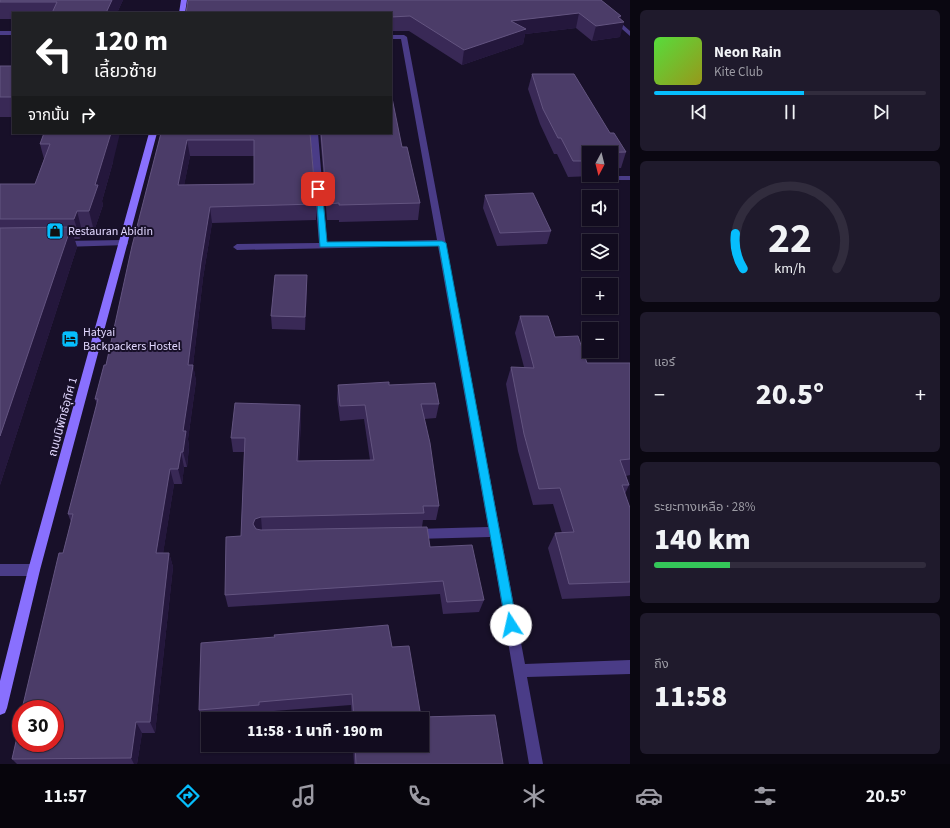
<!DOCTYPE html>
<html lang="th">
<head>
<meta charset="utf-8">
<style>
	body { margin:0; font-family:"Source Sans 3","Noto Sans Thai",sans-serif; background:#1f1a2c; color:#f1f3f6; height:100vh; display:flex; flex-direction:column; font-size:15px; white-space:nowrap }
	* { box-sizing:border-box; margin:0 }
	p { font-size:13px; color:#9c9ba4 }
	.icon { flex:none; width:22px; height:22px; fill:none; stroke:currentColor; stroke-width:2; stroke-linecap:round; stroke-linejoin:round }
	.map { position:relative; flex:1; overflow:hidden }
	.side { display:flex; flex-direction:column; gap:10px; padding:10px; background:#0a0711; width:320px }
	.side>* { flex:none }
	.top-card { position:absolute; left:12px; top:12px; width:380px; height:122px; border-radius:0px; box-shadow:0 1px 3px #0004,0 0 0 1px #312c3d; background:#202124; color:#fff; overflow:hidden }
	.needle { width:26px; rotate:187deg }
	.controls { position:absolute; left:582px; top:146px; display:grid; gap:8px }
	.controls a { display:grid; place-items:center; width:36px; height:36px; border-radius:0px; background:#120c1f; box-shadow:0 1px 3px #0004,0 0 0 1px #312c3d; font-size:20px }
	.speed { position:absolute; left:12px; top:700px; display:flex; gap:8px; font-size:20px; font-weight:700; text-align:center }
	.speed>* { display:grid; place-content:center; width:52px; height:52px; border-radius:50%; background:#120c1f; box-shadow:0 1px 3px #0004,0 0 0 1px #312c3d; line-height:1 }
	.speed .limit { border:6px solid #d22; background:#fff; color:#111 }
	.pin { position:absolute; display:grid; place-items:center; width:34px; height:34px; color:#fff; margin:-17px; border-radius:8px; box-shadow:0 2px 6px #0006 }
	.me { position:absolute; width:44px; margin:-22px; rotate:350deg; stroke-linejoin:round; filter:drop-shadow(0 0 3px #0008) }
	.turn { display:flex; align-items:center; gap:14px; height:84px; padding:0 16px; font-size:18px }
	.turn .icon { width:52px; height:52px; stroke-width:2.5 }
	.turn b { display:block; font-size:28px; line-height:34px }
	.then { display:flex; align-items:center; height:38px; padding:0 16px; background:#0003; gap:8px; font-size:15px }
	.big { font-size:30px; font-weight:800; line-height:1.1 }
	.side .tile { flex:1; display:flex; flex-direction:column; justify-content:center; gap:6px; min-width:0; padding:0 14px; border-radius:6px; background:#1f1a2c }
	.side .dial { align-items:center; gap:0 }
	.dial svg { height:104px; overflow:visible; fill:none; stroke:#312c3d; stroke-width:7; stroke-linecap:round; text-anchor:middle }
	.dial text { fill:#f1f3f6; stroke:none }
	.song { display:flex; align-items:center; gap:12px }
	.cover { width:48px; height:48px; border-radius:6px; background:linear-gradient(135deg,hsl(110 70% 55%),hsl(60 70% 35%)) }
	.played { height:4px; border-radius:2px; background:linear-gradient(90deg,#06befd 55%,#312c3d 55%) }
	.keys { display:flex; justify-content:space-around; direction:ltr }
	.heat { display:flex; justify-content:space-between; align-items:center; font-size:22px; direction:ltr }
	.charge { height:6px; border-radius:3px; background:linear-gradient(90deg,#34c759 28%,#312c3d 0) }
	.trip { position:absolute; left:201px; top:712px; width:228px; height:40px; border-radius:0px; background:#120c1f; box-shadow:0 1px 3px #0004,0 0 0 1px #312c3d; font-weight:800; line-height:40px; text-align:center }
	.tab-bar { display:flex; height:64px; justify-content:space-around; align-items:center; background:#07050c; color:#9c9ba4 }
	.tab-bar .icon { width:28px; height:28px }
	.tab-bar .active { color:#06befd }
	.tab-bar b { font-size:18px; color:#f1f3f6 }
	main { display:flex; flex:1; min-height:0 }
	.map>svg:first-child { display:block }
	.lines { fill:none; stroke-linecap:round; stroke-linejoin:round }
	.lane { fill:#4a3c87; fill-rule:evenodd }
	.street { fill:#4a3c87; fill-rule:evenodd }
	.secondary { fill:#8970fe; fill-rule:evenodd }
	.wall { fill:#392956; fill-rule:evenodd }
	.shaded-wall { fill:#24173c }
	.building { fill:#4b3c68; stroke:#635480; fill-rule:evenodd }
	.route { fill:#06befd; stroke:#047ca4 }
	.labels { text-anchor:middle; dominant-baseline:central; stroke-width:4; stroke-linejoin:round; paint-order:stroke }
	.poi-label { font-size:12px; fill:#e2d8ff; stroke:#181029; text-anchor:start }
	.street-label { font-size:12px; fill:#e2d8ff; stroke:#181029 }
</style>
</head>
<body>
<main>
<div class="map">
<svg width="630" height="764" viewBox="0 0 630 764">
	<rect width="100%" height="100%" fill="#181029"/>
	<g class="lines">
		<path class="lane" d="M589,0h6l35,31v5z
			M0,31h13v4h-13z
			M607,176h23v4h-23z"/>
		<path class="street" d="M391,35h13l3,2 118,627 105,-4v14l-103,3 16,87h-14l-39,-227 -75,2 -4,-1 -2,-4 2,-4 4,-1 73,-2 -50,-281 -201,4 -4,-3 4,-3 82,-1 -9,-110h8l9,110 110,-3 -36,-201h-10z
			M124,240l3,1 1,2 -1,2 -65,2 -4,-3 4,-3z
			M0,564h34l4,2 2,4 -2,4 -4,2h-34z"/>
		<path class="secondary" d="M181,0h6l-2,13h-6z
			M149,133h8l-117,437 -33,138 -2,5 -5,2v-34l28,-111z"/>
	</g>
	<path class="wall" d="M0,0h123l-6,13h-104v6h-13z
		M601,0l20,19 -1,18 -28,4 -16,-13 -51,6 -2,10 -61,21 -53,-34h-18v-18z
		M0,66h13v51h-13z
		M532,74l78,59 16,19 -5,16 -10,1v-16h-22v22h4l-1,1 -24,1 -11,-23h-3l-14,-30 -12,-35z
		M44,133l69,29 -11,39 1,4 -9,26h-12l-2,8h-6l3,8 -77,238v-301h35l9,-25 -4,-15z
		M161,133h149l6,71v16l-104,3 -9,55 -10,87 3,16 -8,58 1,8 -2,20h-3l-2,17h-8l-11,69h6l4,14 -18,166h-13l-5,31h-120l-5,-5 8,-34 -2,-1 53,-202 -3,-8 29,-110 -2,-5 11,-34zM190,156h64v28l-70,1z
		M320,133h71l11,14 18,56 -2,17 -79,2v-2h-12z
		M485,195l66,36 -4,13 -50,2 -14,-38z
		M307,288l-2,42 -33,-1 -1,-13z
		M520,316l35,21 32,26h43v112l-4,1 3,9 -4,9 5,14v88l-68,3 -14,-51 7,-15h7l-9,-29 -20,1 -15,-54 -12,-67 5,-17h13l-9,-34z
		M338,385h51l50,19 -3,14 -12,1 15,87 -3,14h-13l-1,7 8,20 54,53 -5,12 -36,2 -3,-20 -212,13 -3,-12 16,-59 3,-84h-11l-2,-14 69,-33 1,14 -2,42 71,-1 -6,-41 -24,2 -3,-22z
		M392,647l29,70 82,47h-149l-1,-19h69v-26h-70l-1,-14 -90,7v3l-44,4h-9v1h-5l-4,-10z"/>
	<path class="shaded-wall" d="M112,0h11l-6,13h-11z
		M579,13l-3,15 -51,6 -2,10 -61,21 2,-15 47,-29z
		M621,16l-1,7 4,-1 -4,15 -28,4 4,-15 22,-9z
		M111,133h9l-7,29 -11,39 1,4 -9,26 -5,-20 6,-26z
		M187,140l3,16 -9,45 -3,-16z
		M210,207l2,16 -9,55 -10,87 3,16 -8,58 1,8 -2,20 -4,-15v-21l5,-66 13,-103z
		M77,211l5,20 -2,8 -6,-20z
		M71,227l6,20 -77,238v-49z
		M307,275v13l-2,42v-13z
		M300,405l1,14 -3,56 -1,-14z
		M181,452l3,15 -2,17 -4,-15z
		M170,469l4,15 -13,83 -5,-14z
		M261,517l1,13 -5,2 -4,-8 2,-5z
		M169,553l4,14 -18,166 -5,-11z
		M136,722l6,11 -5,31h-3l-3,-6z"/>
	<path class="building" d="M0,0h112l-6,13h-54l5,-11h-57z
		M188,0h413l20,16 -3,1 6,5 -28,4 -17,-13 -68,8 15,8 -62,21 -54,-34 -19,1v-4h-205z
		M0,66h13v31h-13z
		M532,74h42l36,59h4l12,19 -37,1v8h-16l-12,-23h-3l-15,-29z
		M391,93l11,54h5l13,56 -81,2v-2l-12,1 -6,-71h70z
		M44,133h67l-16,52h3l-9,26h-12l-3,8h-74v-35h35l15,-40h-10z
		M161,133h149l6,71 -106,3 -9,55 -13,103h5l-10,66h3l-3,21h-2l-3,17h-8l-14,84h13l-19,169h-14l-5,36 -119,1 8,-35h-2l3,-11v30h34v-34h-33l37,-156h4l10,-39h-5l30,-115h-3l9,-34h2l26,-119zM187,140h67v44l-76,1z
		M533,193l18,38 -51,2 -15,-38z
		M71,227l-71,209v-208z
		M275,275h32l-2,42 -34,-1z
		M520,316h28l7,21 23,-1 9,27h43v96l-10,1 9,25h-7l8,23v74l-61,2 -14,-51 19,-1 -14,-44 -21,1 -15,-55 -13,-67 23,1z
		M389,382v3l46,-2 4,21h-18l9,39 9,63h-16l1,7 -163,4 -6,2 -2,5 3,5 5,1 166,-3 3,20 42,-2 12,55 -37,2 -4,-21 -218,14 1,-58 15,-1 4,-98h-14l4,-35 65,2 -3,56 77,-1 -9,-55 -25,1 -2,-21z
		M388,625l4,22 17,-1 12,71 74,-2 8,49h-147l-1,-19h67v-26h-68l-2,-25 -93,8v3l-60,5 2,-67 74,-6 -1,-2z"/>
	<path class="route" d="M316,187h2l4,2 5,53 115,-1 4,2 71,382 -2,4 -4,1 -4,-1 -1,-4 -67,-379 -119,1z"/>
	<defs>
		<g id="shop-square" transform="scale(0.9)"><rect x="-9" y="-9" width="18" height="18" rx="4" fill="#06befd" stroke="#181029"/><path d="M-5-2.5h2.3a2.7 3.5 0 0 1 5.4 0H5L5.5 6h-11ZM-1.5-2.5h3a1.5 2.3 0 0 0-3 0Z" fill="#111"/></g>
		<g id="hotel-square" transform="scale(0.9)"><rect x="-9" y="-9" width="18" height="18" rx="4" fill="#06befd" stroke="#181029"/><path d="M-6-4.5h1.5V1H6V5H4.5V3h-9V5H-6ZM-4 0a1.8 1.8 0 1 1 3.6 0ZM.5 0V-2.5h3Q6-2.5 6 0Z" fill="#111"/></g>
	</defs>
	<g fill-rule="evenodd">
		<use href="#shop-square" x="55" y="231"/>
		<use href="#hotel-square" x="70" y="339"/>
	</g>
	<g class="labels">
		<g class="poi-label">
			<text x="68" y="231">Restauran Abidin</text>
			<text x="83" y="332">Hatyai<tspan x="83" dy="14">Backpackers Hostel</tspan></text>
		</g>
		<g class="street-label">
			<text transform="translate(63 417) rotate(-75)">ถนนนิพัทธ์อุทิศ 1</text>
		</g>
	</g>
</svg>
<div class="controls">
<a><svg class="needle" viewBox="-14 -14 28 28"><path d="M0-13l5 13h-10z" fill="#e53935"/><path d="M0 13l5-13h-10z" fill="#9c9ba4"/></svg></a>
<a><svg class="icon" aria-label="sound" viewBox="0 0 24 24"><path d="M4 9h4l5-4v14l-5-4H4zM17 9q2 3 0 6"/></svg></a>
<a><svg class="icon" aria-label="layers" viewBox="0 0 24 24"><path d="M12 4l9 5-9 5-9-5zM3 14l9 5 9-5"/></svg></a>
<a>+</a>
<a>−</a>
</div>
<div class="speed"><div class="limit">30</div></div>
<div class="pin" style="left:318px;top:189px;background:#d93025"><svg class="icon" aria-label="arrive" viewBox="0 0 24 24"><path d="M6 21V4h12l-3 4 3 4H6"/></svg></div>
<svg class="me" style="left:511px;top:625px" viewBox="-20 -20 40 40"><circle r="19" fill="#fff"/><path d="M0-13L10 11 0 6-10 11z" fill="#06befd"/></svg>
<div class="trip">11:58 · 1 นาที · 190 m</div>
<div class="top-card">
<div class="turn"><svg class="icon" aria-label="left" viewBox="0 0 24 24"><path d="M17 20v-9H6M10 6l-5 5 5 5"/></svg><div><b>120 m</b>เลี้ยวซ้าย</div></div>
<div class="then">จากนั้น<svg class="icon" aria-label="right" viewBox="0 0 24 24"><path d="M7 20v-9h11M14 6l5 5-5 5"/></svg></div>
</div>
</div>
<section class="side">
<div class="tile">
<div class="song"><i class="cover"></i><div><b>Neon Rain</b><p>Kite Club</p></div></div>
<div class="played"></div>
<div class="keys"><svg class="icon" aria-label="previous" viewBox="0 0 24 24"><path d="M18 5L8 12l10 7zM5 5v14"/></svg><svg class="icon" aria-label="pause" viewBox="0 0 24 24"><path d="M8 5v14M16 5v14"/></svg><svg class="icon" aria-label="next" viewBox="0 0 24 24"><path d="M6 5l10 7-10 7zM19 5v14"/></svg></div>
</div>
<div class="tile dial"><svg viewBox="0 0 100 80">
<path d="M14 69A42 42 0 1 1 86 69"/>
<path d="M14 69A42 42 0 0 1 8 42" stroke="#06befd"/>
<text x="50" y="56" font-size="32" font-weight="700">22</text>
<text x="50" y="72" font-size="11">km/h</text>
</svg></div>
<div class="tile"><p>แอร์</p>
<div class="heat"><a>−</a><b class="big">20.5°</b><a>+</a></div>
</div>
<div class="tile"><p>ระยะทางเหลือ · 28%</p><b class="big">140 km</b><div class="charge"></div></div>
<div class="tile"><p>ถึง</p><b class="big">11:58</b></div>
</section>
</main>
<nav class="tab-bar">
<b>11:57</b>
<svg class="icon active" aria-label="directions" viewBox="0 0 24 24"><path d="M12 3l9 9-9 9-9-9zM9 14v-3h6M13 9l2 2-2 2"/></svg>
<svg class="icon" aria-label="music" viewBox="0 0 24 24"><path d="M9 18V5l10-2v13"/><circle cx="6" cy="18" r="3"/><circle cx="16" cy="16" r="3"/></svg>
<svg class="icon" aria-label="phone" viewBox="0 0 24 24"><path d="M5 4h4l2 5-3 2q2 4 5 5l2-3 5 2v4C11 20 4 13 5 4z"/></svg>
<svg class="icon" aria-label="climate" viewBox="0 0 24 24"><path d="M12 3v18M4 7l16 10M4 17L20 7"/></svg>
<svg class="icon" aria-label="car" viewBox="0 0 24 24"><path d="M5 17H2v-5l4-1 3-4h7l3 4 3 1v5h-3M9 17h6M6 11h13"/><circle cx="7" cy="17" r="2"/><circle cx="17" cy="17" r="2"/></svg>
<svg class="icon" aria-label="filters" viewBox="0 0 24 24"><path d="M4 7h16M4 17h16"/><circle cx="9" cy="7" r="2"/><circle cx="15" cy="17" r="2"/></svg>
<b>20.5°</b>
</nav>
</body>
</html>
